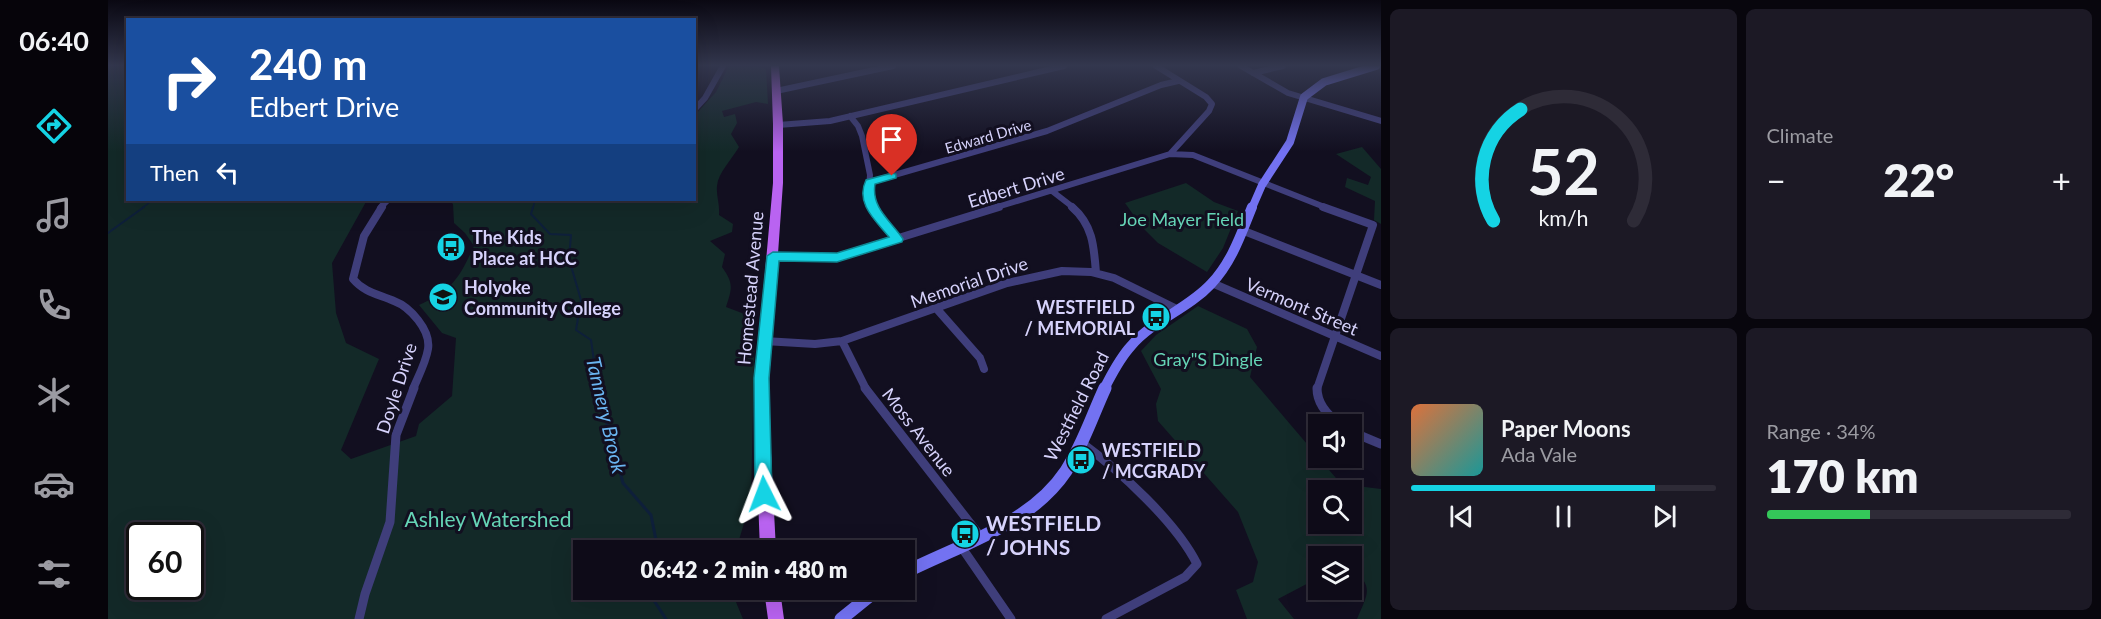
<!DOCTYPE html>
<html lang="en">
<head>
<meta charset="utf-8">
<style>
	body { margin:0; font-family:Lato,sans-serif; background:#1c1925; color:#f1f3f6; height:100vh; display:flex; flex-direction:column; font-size:22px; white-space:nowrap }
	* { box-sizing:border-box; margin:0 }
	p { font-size:20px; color:#9b9ba2 }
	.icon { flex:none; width:33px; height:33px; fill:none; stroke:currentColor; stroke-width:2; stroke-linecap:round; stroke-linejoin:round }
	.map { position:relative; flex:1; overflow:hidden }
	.sheet { display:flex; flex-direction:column; gap:9px; padding:9px; background:#08060d; width:720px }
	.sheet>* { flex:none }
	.guide { position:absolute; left:18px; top:18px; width:570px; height:183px; border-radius:0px; box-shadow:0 6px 24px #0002,0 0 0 2px #2e2b37; background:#1a4fa0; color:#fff; overflow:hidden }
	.fabs { position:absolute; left:1200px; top:414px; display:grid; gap:12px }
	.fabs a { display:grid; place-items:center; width:54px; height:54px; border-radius:0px; background:#0e0b18; box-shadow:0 6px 24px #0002,0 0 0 2px #2e2b37; font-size:30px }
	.speed { position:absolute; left:18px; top:522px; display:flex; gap:12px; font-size:30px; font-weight:700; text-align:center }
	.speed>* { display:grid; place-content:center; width:78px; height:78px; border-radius:50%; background:#0e0b18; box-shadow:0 6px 24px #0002,0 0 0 2px #2e2b37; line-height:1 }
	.speed .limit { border:3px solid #111; border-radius:9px; background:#fff; color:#111 }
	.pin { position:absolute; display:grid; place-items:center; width:51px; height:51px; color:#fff; margin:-62px -26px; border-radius:50% 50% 50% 0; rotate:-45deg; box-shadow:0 0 6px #0007 }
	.pin .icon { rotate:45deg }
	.me { position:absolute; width:66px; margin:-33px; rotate:357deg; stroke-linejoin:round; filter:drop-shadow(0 0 4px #0008) }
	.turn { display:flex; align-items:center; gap:21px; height:126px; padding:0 24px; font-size:27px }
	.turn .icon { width:78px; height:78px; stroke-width:2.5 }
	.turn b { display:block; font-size:42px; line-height:51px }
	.then { display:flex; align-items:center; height:57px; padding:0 24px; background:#0003; gap:12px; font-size:22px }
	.big { font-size:45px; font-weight:800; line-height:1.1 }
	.sheet .widget { flex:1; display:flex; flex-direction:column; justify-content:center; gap:9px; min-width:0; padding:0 21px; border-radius:9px; background:#1c1925 }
	.sheet .dial { align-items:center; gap:0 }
	.dial svg { height:156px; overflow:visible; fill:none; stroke:#2e2b37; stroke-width:7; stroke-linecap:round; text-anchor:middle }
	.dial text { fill:#f1f3f6; stroke:none }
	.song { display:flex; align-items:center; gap:18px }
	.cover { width:72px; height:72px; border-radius:9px; background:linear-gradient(135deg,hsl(20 70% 55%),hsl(180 70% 35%)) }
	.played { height:6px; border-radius:3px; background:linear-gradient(90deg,#15d3e4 80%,#2e2b37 80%) }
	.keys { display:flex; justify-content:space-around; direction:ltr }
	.heat { display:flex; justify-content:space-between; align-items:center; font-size:33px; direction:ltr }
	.charge { height:9px; border-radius:4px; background:linear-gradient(90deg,#34c759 34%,#2e2b37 0) }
	.sheet .tiles { flex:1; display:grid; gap:9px; grid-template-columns:repeat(2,1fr) }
	.trip { position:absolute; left:465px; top:540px; width:342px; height:60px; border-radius:0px; background:#0e0b18; box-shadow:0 6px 24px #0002,0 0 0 2px #2e2b37; font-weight:800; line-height:60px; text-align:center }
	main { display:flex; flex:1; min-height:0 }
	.menu { display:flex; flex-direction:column; width:108px; justify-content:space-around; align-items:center; background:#06040a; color:#9b9ba2 }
	.menu .icon { width:42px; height:42px }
	.menu .current { color:#15d3e4 }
	.menu b { font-size:27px; color:#f1f3f6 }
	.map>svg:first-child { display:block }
	.green { fill:#132928; fill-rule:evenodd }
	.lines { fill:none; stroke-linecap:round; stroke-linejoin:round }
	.stream-far2 { stroke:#0e1f3a; stroke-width:1.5 }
	.stream-far1 { stroke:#0e1f3a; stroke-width:2 }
	.stream { stroke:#0e1f3a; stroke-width:3 }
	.street-far2 { stroke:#3f3e7b; stroke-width:6 }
	.street-far1 { stroke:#3f3e7b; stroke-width:8 }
	.street { stroke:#3f3e7b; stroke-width:9 }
	.secondary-far2 { stroke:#7372f2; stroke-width:8 }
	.secondary-far1 { stroke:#7372f2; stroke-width:10 }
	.secondary { stroke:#7372f2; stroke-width:13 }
	.primary { fill:#b963f1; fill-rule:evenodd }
	.route { fill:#15d3e4; stroke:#0e8994; stroke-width:1.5 }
	.labels { text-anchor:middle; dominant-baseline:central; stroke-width:6; stroke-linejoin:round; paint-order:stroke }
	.far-street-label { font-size:15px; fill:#d6d2fb; stroke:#120f20 }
	.street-label { font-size:18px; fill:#d6d2fb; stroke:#120f20 }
	.park-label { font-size:18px; fill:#65d4b6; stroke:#120f20 }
	.poi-label { font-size:18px; font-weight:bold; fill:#d6d2fb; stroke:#120f20; text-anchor:start }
	.water-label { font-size:20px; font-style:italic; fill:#6ab5f1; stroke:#120f20 }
	.near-park-label { font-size:21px; fill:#65d4b6; stroke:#120f20 }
	.near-poi-label { font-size:21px; font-weight:bold; fill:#d6d2fb; stroke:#120f20; text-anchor:start }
</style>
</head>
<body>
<main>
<nav class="menu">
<b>06:40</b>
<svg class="icon current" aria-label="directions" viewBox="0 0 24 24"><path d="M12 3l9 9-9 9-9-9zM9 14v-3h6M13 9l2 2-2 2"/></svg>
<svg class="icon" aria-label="music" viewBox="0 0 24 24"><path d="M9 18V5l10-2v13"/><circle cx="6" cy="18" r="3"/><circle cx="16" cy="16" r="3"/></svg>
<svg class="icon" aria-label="phone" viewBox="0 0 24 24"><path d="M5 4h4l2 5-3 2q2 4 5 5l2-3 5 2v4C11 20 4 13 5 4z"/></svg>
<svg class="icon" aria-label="climate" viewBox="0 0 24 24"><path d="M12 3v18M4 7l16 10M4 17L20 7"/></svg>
<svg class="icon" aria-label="car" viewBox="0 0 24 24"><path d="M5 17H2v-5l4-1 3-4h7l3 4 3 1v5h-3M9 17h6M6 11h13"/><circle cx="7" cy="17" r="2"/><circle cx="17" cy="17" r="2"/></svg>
<svg class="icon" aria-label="filters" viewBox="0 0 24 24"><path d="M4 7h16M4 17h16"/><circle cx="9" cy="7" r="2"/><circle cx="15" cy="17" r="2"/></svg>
</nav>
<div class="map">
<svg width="1273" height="619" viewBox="0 0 1273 619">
	<rect width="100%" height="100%" fill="#120f20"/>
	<path class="green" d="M0,66h19l1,134h239l-35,63 4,50 10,30 33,16 -38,91 10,9 65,-23 3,-12 33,-28 4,-58 -14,-5 -23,-28c33,-15 40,-26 55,-59l-9,-13 -11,-10 -1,-19 -4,-4h245l1,-85 21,-23 13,-26h27l10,3 2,35 -12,-2 -34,9 2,6 11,-3 2,9 -6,11 8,13c-7,12 -21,26 -22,39 -1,9 3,19 2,29l14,9 -1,8 -22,9 15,13 -3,13c12,17 10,21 4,40l29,11 -4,182 -15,50h-152v40h147l12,29h-635zM32,536h50v50h-50z
		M1254,147l19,22v55l-7,-4 1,-19 -30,-14 2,-9 21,7 3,-8 -35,-23z
		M1078,183l28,19 24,9 -15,37 -16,24 -49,-29 -16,-16 -17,-24z
		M1090,306l49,23 10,18 -7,30 91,107 40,5v130h-24c11,-26 17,-31 -5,-52v-11h-34v22l-40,21 16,20h-47l-11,-29 17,-8 5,-20 -20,-50 -80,-91 -2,-17 5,-15 -20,-38 15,-16zM1210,490h34v34h-34z"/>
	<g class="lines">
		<path class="stream-far2" d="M34,208l11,-8
			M425,208l2,-8"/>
		<path class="stream-far1" d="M425,207l-2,7 19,20 21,1 -2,24 12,41 -5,30 15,10 7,49
			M0,233l36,-26"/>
		<path class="stream" d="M489,388l26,95 28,32 7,35
			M546,590l-1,9 13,20"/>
		<path class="street-far2" d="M1048,66l50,31 6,7 -3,7 -39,43
			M1133,66l47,27 93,28
			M1145,73l30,-7
			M668,91l117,-25
			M586,110l11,-12 18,-32
			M742,116l8,10 4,10 8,39 -2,23 4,10
			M670,125l52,-4 234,-55
			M762,182l177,-51 114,-46 17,-4
			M944,191l22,17
			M272,208l8,-8
			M886,208l176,-54 23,1 134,53"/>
		<path class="street-far1" d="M274,207l-18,29 -11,43c12,14 25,15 41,22 16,6 37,29 34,48 -2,13 -10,28 -15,40
			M763,207l26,32
			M964,207c21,18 22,40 24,66
			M1136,231l137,54
			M665,256l64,1 162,-50
			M1104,283l169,73
			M828,308l44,50 4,11
			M656,341l51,3 27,-3 165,-58 55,-12 29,1 23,6 65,32
			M734,341l24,48
			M1209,389l56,-164 -50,-18"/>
		<path class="street" d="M757,388l115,148
			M1209,388c0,16 10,27 23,36
			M1244,432l29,12
			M974,443c38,28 94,79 115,121l-12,13 -79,42
			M852,545l51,74
			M251,619l6,-25 25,-72 6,-87 18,-47"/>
		<path class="secondary-far2" d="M1144,208l10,-23 28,-43 14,-45 20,-15 52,-16"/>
		<path class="secondary-far1" d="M996,389c8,-15 15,-30 27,-43 22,-26 57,-37 80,-62 21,-22 30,-50 41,-77"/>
		<path class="secondary" d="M796,573c55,-28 126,-48 162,-102 17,-26 26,-55 39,-83
			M733,619l36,-29"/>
		<path class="primary" d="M663,66h8l4,58v59l-15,212 8,155h-16l-6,-155 19,-212v-59z
			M656,590h16l4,29h-16z"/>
	</g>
	<linearGradient id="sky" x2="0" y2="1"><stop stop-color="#0a0812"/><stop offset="0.43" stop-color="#33374e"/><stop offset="1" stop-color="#33374e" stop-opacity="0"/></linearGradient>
	<rect width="1273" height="152" fill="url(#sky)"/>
	<path class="route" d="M784,173l4,1v4l-21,6c-4,24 16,37 28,55l-1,3 -65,20 -58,-1 -10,117 3,116 -2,6 -6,2 -6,-2 -3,-6 -1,-116 13,-122 6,-4 64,1 52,-16c-14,-17 -34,-34 -23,-57z"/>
	<defs>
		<g id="bus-disc" transform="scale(1.5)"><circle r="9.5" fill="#15d3e4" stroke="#120f20"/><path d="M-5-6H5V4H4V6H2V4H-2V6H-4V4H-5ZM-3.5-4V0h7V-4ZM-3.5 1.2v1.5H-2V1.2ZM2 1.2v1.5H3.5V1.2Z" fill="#111"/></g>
		<g id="university-disc" transform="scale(1.5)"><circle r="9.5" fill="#15d3e4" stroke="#120f20"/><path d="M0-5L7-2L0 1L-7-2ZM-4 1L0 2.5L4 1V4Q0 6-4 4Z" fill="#111"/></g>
	</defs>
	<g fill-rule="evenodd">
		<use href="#bus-disc" x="343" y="247"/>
		<use href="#university-disc" x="335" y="297"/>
		<use href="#bus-disc" x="1048" y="317"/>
		<use href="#bus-disc" x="973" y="460"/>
		<use href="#bus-disc" x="857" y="534"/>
	</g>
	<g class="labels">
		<g class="far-street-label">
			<text transform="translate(880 136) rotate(-16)">Edward Drive</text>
		</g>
		<g class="street-label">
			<text transform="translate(908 187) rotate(-17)">Edbert Drive</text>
			<text transform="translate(861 282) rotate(-19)">Memorial Drive</text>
			<text transform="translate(642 288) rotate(-85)">Homestead Avenue</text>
			<text transform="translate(1194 306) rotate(23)">Vermont Street</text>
			<text transform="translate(288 388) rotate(-72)">Doyle Drive</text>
			<text transform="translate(968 406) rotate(-63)">Westfield Road</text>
			<text transform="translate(811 432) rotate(52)">Moss Avenue</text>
		</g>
		<g class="park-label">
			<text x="1074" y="219">Joe Mayer Field</text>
			<text x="1100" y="359">Gray"S Dingle</text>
		</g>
		<g class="poi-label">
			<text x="364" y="237">The Kids<tspan x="364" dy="21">Place at HCC</tspan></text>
			<text x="356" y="287">Holyoke<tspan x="356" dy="21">Community College</tspan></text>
			<text x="1027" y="307" text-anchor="end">WESTFIELD<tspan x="1027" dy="21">/ MEMORIAL</tspan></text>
			<text x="994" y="450">WESTFIELD<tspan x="994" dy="21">/ MCGRADY</tspan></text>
		</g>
		<g class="water-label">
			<text transform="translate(499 415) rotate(77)">Tannery Brook</text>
		</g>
		<g class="near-park-label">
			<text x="380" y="518">Ashley Watershed</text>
		</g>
		<g class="near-poi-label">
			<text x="878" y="522">WESTFIELD<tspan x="878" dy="24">/ JOHNS</tspan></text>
		</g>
	</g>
</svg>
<div class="fabs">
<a><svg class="icon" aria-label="sound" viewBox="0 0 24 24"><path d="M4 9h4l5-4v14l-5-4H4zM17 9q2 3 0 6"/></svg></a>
<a><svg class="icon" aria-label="search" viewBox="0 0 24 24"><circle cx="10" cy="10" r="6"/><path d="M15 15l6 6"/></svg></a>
<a><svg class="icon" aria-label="layers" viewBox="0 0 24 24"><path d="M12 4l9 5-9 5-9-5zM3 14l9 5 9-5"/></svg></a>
</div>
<div class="speed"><div class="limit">60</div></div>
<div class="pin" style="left:784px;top:176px;background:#d93025"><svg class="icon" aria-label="arrive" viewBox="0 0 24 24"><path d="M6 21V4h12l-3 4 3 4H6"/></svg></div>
<svg class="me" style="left:656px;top:494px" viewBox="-20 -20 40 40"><path d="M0-17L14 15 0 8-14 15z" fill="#15d3e4" stroke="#fff" stroke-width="4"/></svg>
<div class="trip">06:42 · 2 min · 480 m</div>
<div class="guide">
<div class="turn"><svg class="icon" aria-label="right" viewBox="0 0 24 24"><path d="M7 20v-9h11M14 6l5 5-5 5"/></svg><div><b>240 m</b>Edbert Drive</div></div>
<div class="then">Then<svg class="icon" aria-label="left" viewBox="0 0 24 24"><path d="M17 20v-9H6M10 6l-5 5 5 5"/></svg></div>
</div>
</div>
<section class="sheet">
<div class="tiles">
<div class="widget dial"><svg viewBox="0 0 100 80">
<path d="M14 69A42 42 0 1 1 86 69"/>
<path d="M14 69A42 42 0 0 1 28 12" stroke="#15d3e4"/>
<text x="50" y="56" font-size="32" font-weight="700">52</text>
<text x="50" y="72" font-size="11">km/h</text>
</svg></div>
<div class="widget"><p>Climate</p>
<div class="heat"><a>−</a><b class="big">22°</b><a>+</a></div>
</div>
<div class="widget">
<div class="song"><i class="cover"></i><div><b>Paper Moons</b><p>Ada Vale</p></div></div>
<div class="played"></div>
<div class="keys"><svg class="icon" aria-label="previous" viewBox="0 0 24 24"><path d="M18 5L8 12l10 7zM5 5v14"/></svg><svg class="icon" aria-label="pause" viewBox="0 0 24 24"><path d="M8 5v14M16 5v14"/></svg><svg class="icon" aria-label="next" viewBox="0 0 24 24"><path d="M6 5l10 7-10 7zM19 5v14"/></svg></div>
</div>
<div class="widget"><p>Range · 34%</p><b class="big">170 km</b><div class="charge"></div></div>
</div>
</section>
</main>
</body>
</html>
